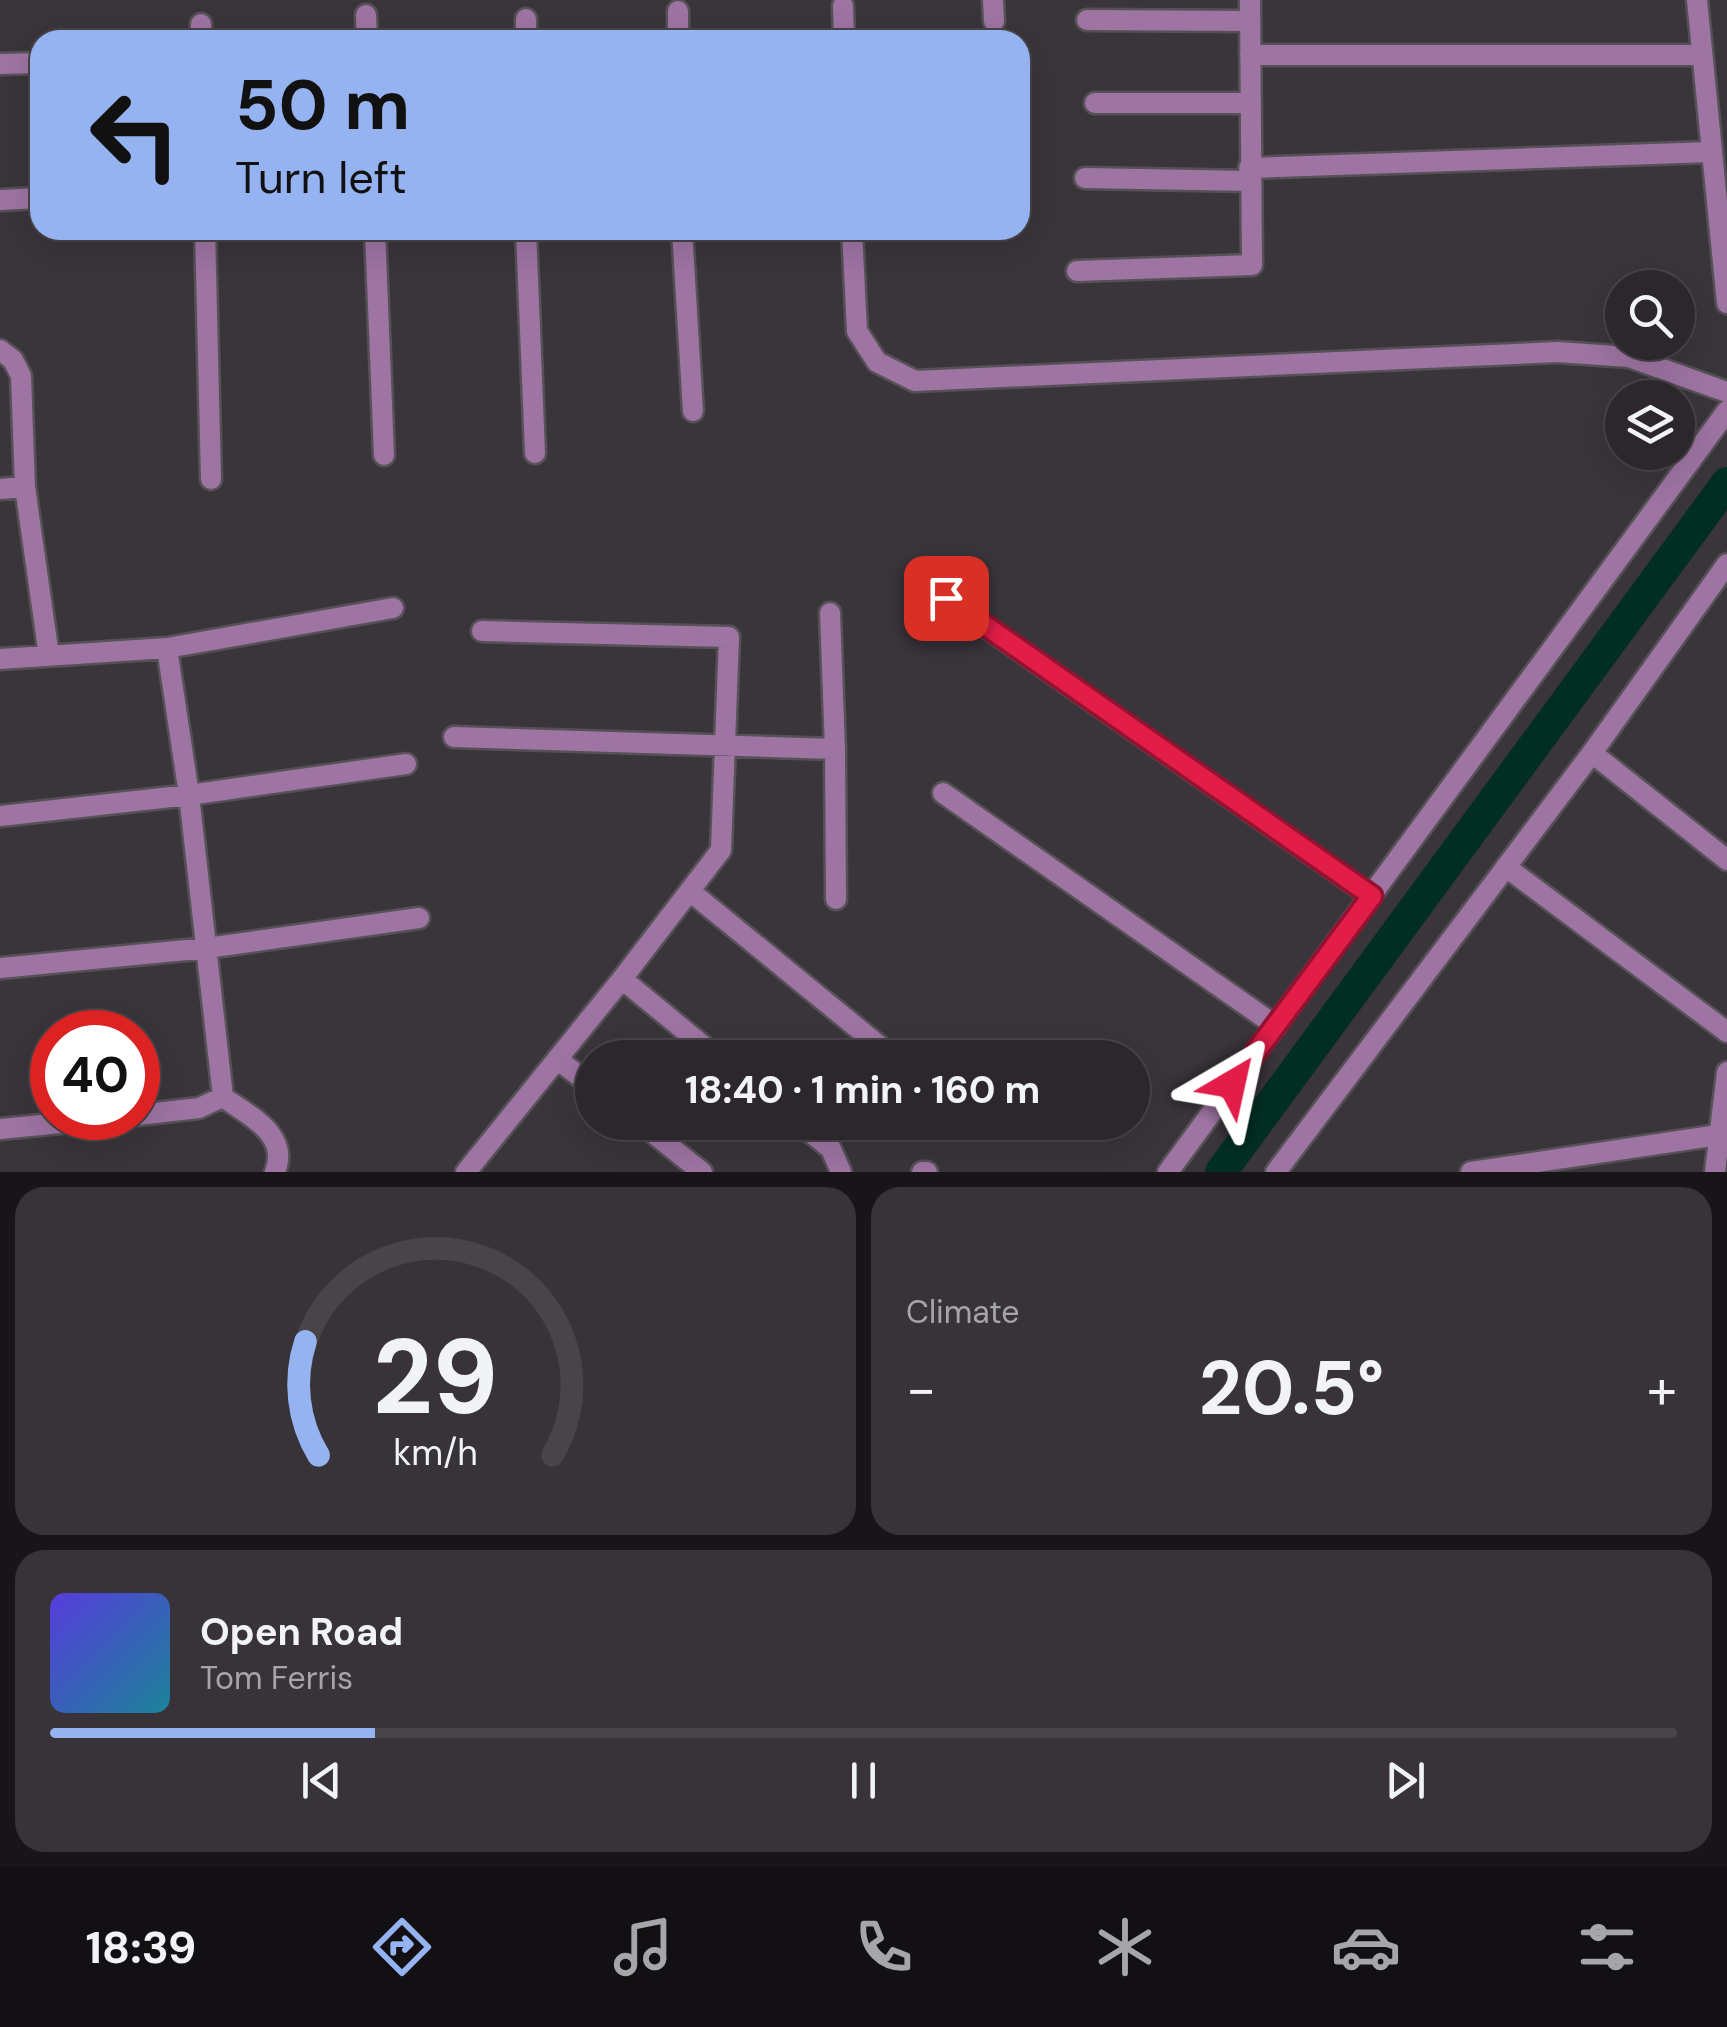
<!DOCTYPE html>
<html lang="en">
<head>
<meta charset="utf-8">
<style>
	body { margin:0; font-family:"DM Sans",sans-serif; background:#383338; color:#f1f3f6; height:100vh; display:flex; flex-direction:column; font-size:38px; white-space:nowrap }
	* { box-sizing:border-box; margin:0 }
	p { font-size:32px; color:#a6a5a9 }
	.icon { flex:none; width:55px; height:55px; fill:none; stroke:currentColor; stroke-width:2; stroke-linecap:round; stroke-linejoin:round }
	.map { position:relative; height:1172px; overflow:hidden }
	.drawer { display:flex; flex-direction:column; gap:15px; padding:15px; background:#181518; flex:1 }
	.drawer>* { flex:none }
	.top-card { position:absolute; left:30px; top:30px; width:1000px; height:210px; border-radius:30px; box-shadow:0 10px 40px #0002,0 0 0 2px #484448; background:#95b2f1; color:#111; overflow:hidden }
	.buttons { position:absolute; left:1605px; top:270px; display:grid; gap:20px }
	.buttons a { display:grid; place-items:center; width:90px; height:90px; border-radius:50%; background:#2c272c; box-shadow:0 10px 40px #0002,0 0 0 2px #484448; font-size:50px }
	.speed { position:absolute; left:30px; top:1010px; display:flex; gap:20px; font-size:50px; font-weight:700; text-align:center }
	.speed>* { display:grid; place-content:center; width:130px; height:130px; border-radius:50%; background:#2c272c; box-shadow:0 10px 40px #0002,0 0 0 2px #484448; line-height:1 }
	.speed .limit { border:15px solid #d22; background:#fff; color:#111 }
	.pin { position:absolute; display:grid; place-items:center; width:85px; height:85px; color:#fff; margin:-42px; border-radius:20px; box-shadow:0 5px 15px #0006 }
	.me { position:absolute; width:110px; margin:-55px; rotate:36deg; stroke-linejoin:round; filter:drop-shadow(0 0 8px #0008) }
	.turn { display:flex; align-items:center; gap:35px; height:210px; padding:0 40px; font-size:45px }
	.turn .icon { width:130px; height:130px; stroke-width:2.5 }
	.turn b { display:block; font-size:70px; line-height:85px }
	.big { font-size:75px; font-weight:700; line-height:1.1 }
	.drawer .card { flex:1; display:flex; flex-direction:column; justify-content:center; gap:15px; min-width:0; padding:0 35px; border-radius:30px; background:#383338 }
	.drawer .dial { align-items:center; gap:0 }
	.dial svg { height:260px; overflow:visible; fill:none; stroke:#484448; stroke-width:7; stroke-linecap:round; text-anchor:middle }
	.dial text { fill:#f1f3f6; stroke:none }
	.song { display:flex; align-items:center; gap:30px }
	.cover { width:120px; height:120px; border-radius:15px; background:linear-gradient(135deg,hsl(250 70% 55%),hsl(190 70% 35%)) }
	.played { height:10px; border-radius:5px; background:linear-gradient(90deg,#95b2f1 20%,#484448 20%) }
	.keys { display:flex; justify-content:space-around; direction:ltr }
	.heat { display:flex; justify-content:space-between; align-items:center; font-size:55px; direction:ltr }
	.drawer .tiles { flex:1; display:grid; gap:15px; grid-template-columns:1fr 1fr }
	.card:last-child { grid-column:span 2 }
	.trip { position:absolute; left:575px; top:1040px; width:575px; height:100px; border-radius:50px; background:#2c272c; box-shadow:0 10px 40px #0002,0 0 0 2px #484448; font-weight:700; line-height:100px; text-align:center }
	.tab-bar { display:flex; height:160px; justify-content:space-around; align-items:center; background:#121012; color:#a6a5a9 }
	.tab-bar .icon { width:70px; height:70px }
	.tab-bar .active { color:#95b2f1 }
	.tab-bar b { font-size:45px; color:#f1f3f6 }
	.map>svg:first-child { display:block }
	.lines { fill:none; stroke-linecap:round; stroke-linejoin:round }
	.canal { stroke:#012e23; stroke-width:32 }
	.minor-casing { stroke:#565057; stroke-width:25 }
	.tertiary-casing { stroke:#565057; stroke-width:25 }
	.minor { stroke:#9e74a3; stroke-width:20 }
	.tertiary { stroke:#9e74a3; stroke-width:20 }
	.route-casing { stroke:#92132f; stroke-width:25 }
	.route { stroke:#e11d48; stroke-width:18 }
</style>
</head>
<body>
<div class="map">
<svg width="1727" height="1172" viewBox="0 0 1727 1172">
	<rect width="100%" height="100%" fill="#3a343b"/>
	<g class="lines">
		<path class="canal" d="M1221,1172l506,-689"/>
		<g class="minor-casing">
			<path id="minor" d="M993,0l1,21
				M843,6l1,34
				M678,11v29
				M366,15l1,25
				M1087,20l163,1
				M201,24v16
				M526,40v-21
				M1250,55h451
				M0,64l40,-1
				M1095,103h155
				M1249,168l461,-16
				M1085,178l165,3
				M0,200l40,-2
				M205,230l6,249
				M375,230l9,225
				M526,230l9,223
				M682,230l11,181
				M852,230l5,101 20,31 38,19 643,-29 71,5 98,35
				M1077,271l175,-6 -2,-265
				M0,350l13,10 8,16 4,111 24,169
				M0,489l25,-2
				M946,599l425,297
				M830,613l5,136
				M167,648l226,-40
				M0,659l167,-11 22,147 34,302c26,19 67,37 52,75
				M454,737l381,12 1,150
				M1592,753l135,107
				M943,793l333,233
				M0,816l189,-21 217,-31
				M1506,867l221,165
				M691,892l197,161
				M0,968l207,-20 212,-30
				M622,979l96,79
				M557,1059l35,27
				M138,1115l61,-7 24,-11
				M639,1122l63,50
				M798,1122l33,27 10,23
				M0,1129l111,-11
				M466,1172l156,-193 99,-129 8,-213 -247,-6
				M922,1172h5
				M1471,1172l247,-37"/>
		</g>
		<g class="tertiary-casing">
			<path id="tertiary" d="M1697,0l30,303
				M1168,1172l559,-761
				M1276,1172l316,-419 135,-189
				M1715,1172l12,-100"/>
		</g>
		<use href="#minor" class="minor"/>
		<use href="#tertiary" class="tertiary"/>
	</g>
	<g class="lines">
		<g class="route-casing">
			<path id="route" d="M946,598l426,298 -140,188"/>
		</g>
		<use href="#route" class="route"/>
	</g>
</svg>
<div class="buttons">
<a><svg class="icon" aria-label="search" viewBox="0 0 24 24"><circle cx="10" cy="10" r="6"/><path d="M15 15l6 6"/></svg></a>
<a><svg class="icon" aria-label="layers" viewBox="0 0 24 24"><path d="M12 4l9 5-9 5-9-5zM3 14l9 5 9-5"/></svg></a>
</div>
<div class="speed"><div class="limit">40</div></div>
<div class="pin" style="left:946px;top:598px;background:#d93025"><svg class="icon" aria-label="arrive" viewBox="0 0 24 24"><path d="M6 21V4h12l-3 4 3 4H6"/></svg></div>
<svg class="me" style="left:1232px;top:1084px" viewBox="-20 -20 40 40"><path d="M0-17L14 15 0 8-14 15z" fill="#e11d48" stroke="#fff" stroke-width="4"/></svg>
<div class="trip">18:40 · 1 min · 160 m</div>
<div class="top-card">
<div class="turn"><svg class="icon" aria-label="left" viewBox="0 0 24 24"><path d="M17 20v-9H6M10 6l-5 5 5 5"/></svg><div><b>50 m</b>Turn left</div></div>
</div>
</div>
<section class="drawer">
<div class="tiles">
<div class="card dial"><svg viewBox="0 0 100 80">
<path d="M14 69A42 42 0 1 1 86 69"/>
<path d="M14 69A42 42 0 0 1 10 34" stroke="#95b2f1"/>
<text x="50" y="56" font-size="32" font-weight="700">29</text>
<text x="50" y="72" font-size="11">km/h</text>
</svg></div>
<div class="card"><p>Climate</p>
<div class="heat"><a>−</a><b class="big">20.5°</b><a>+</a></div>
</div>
<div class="card">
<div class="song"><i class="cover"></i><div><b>Open Road</b><p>Tom Ferris</p></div></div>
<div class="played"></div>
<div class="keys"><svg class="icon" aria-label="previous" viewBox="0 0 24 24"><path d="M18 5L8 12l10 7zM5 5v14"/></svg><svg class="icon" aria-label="pause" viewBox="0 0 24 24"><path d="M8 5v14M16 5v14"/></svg><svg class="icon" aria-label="next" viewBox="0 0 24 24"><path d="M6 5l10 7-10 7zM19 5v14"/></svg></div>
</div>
</div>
</section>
<nav class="tab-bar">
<b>18:39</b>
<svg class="icon active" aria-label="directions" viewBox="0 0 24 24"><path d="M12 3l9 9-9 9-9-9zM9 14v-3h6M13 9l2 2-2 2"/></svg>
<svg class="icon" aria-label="music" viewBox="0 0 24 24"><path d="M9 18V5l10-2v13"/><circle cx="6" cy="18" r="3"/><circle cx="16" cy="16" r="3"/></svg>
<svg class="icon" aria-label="phone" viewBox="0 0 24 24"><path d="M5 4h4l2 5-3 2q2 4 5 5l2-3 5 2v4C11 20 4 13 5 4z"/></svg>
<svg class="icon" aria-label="climate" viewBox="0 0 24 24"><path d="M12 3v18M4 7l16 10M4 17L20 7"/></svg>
<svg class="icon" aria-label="car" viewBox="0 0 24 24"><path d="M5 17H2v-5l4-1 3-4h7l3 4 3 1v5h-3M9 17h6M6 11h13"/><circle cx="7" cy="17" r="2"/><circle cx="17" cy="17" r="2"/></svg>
<svg class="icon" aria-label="filters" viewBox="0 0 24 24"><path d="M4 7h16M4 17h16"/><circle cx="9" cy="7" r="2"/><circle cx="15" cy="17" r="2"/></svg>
</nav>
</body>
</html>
